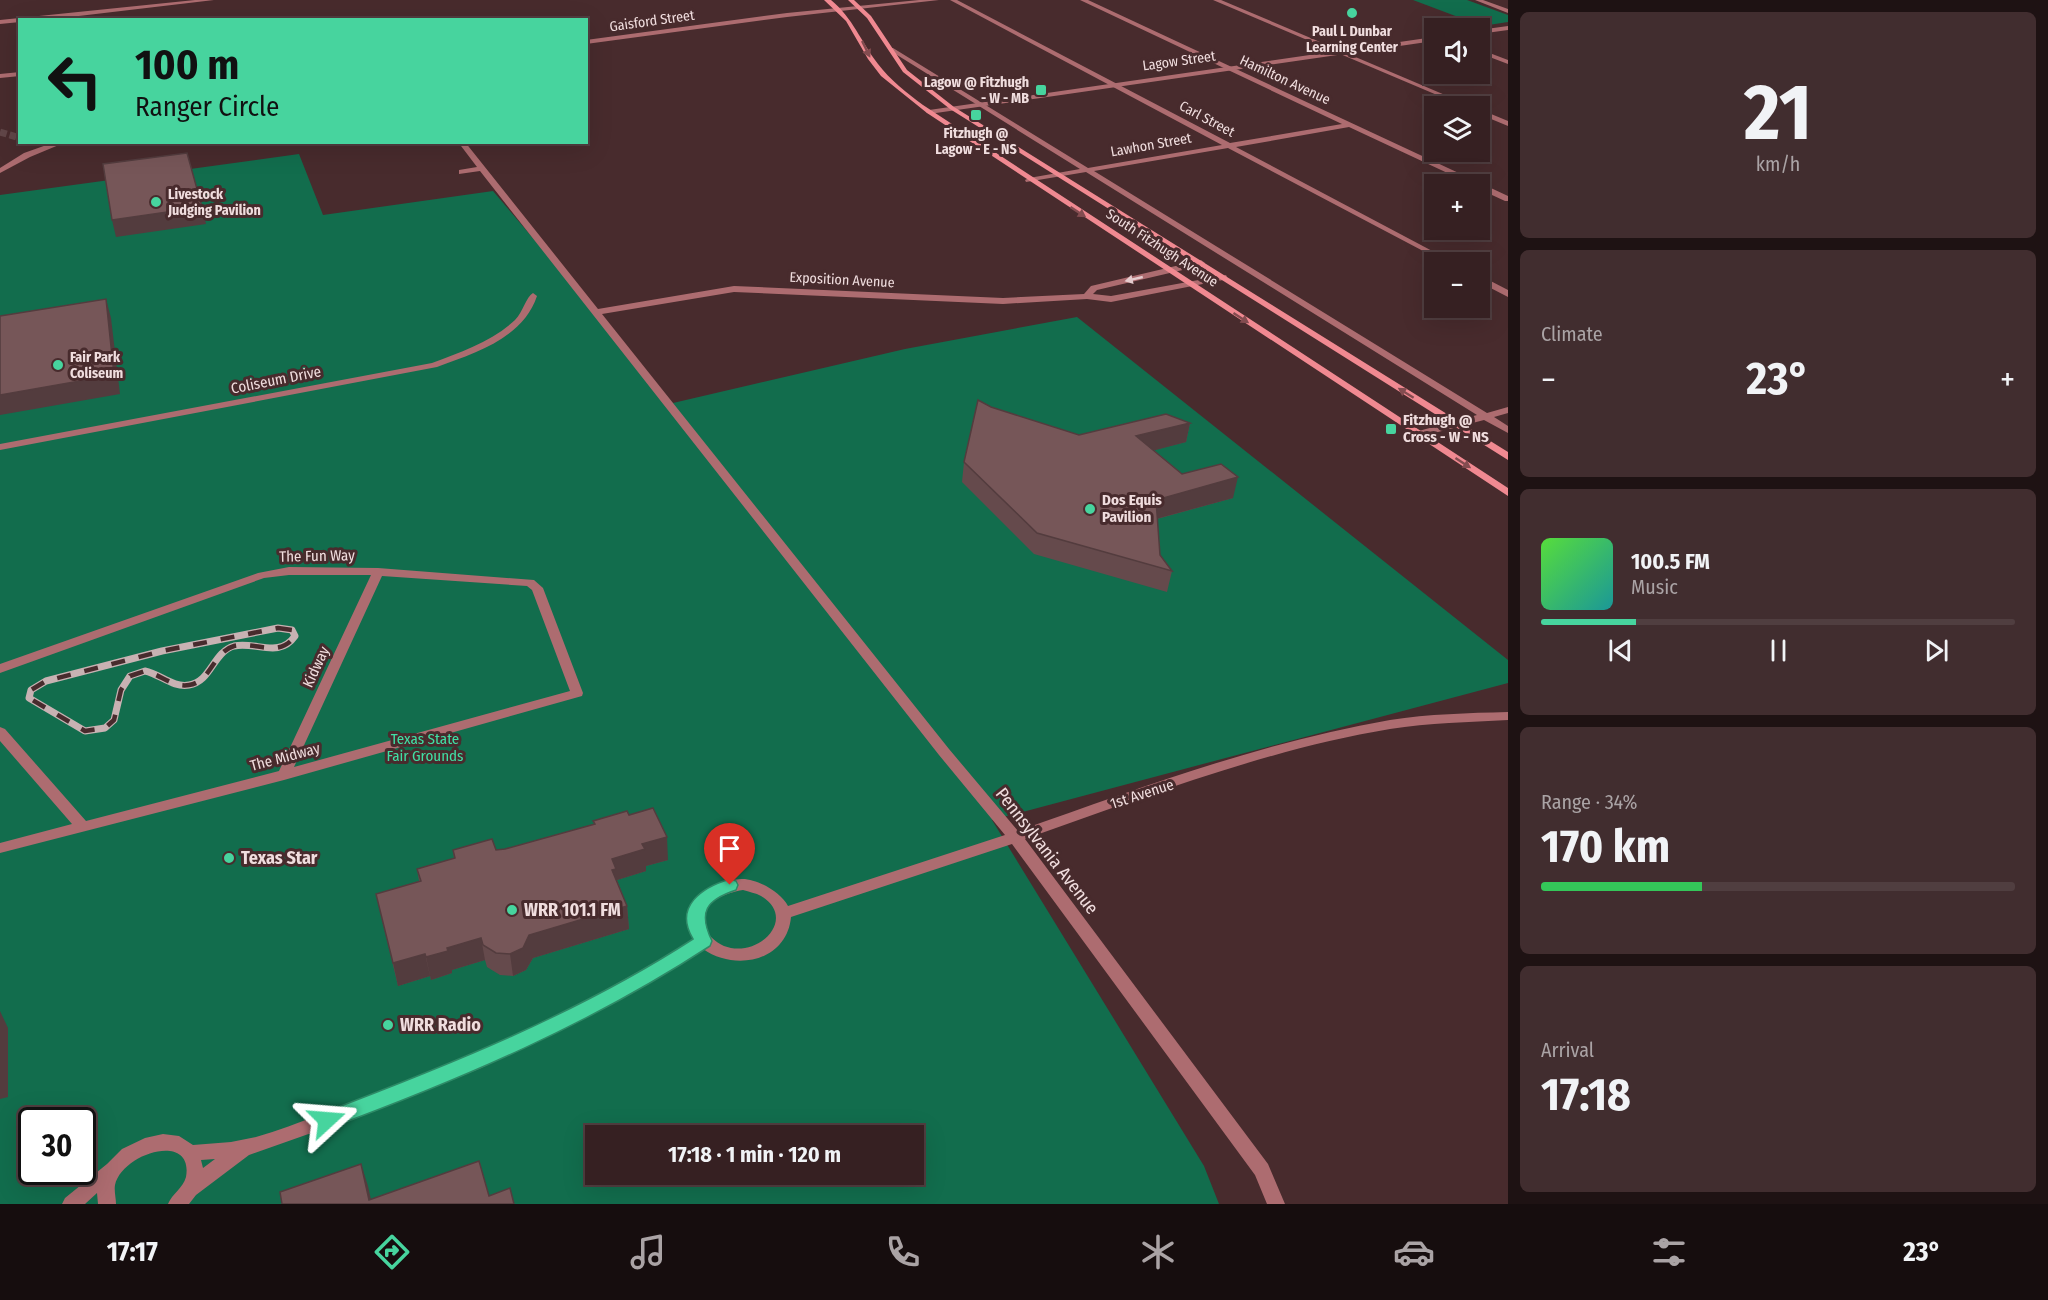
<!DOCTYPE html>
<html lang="en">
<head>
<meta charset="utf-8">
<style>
	body { margin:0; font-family:"Fira Sans Condensed",sans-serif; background:#412d2f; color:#f1f3f6; height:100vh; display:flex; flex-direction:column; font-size:22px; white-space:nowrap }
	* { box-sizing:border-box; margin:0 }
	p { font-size:20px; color:#aaa3a5 }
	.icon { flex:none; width:33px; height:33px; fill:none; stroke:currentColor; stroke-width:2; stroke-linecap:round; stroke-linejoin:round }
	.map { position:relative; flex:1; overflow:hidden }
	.details { display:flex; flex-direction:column; gap:12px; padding:12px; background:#1e1213; width:540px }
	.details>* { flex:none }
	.top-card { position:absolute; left:18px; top:18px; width:570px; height:126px; border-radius:0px; box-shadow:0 6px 24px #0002,0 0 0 2px #503e40; background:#47d49e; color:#111; overflow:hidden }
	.buttons { position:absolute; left:1424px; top:18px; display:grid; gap:12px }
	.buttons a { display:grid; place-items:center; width:66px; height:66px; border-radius:0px; background:#362022; box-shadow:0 6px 24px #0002,0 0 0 2px #503e40; font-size:30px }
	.speed { position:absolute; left:18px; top:1107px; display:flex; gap:12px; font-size:30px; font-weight:700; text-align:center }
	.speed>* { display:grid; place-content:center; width:78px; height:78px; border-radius:50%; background:#362022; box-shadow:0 6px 24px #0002,0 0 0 2px #503e40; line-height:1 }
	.speed .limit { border:3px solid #111; border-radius:9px; background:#fff; color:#111 }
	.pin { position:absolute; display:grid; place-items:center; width:51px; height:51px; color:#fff; margin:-62px -26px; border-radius:50% 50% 50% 0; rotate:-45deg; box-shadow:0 0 6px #0007 }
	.pin .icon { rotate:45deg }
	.me { position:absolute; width:66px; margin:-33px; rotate:71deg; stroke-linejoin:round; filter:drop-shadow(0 0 4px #0008) }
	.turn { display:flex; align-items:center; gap:21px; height:126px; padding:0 18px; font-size:27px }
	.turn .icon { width:78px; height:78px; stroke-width:2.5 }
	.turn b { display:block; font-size:42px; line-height:51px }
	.big { font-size:45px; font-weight:700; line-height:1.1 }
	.details .card { flex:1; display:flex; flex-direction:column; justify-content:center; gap:9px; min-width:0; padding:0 21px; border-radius:9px; background:#412d2f }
	.details .dial { align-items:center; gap:0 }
	.dial b { font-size:78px; line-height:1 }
	.song { display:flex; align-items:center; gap:18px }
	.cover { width:72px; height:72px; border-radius:9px; background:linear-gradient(135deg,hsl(110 70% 55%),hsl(180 70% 35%)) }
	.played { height:6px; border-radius:3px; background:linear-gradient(90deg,#47d49e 20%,#503e40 20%) }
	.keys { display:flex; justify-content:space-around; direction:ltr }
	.heat { display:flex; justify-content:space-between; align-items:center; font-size:33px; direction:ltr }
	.charge { height:9px; border-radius:4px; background:linear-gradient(90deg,#34c759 34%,#503e40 0) }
	.trip { position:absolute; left:585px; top:1125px; width:339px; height:60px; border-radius:0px; background:#362022; box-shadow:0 6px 24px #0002,0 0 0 2px #503e40; font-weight:700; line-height:60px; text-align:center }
	.menu { display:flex; height:96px; justify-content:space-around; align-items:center; background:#160d0e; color:#aaa3a5 }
	.menu .icon { width:42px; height:42px }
	.menu .current { color:#47d49e }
	.menu b { font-size:27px; color:#f1f3f6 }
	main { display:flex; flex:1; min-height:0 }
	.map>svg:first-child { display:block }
	.green { fill:#126d4d; fill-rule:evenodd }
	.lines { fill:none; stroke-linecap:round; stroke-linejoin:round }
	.minor-tunnel { stroke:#614648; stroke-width:7; stroke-dasharray:7 3; stroke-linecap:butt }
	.pedestrian { fill:#ad6c70; fill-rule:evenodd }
	.minor { fill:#ad6c70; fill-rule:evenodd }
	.tertiary { fill:#ad6c70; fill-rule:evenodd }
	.secondary { fill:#f08991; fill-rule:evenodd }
	.rail-casing { stroke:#c8b2b3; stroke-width:7 }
	.rail { stroke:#482b2d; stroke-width:4.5; stroke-dasharray:14; stroke-linecap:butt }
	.wall { fill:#654a4c }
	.shaded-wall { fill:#533c3e }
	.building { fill:#765658; stroke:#533c3e; stroke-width:1.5 }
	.oneway { fill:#834c50 }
	.oneway2 { fill:#e6ccce }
	.route { fill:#47d49e; stroke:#2e8a67; stroke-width:1.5 }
	.poi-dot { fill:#47d49e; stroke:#482b2d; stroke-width:2 }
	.labels { text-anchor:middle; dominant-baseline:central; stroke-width:6; stroke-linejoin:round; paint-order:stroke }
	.far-street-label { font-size:14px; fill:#f0ddde; stroke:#482b2d }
	.far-poi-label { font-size:14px; font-weight:bold; fill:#f0ddde; stroke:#482b2d }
	.street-label { font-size:15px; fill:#f0ddde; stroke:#482b2d }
	.poi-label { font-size:15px; font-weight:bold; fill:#f0ddde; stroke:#482b2d; text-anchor:start }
	.park-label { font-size:15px; fill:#40e0a5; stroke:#482b2d }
	.near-street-label { font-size:18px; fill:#f0ddde; stroke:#482b2d }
	.near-poi-label { font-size:18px; font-weight:bold; fill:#f0ddde; stroke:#482b2d; text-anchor:start }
</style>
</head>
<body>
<main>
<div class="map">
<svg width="1508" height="1204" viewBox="0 0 1508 1204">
	<rect width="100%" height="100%" fill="#482b2d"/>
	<path class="green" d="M1413,0h54l41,15v7l-26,4z
		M299,154l24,61 170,-24 180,212 232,-54 172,-32 431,343v23l-516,137 212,346 15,38h-1219v-1009zM32,1120h50v52h-50zM596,1136h318v38h-318z"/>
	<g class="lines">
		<path class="minor-tunnel" d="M0,132l20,6"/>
		<path class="pedestrian" d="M289,567l89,1 156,12 9,8 40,105 -1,3 -298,84 -284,73v-10l72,-19 -72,-83v-14l5,2 81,92 193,-50 92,-196h-82l-25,3 -264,95v-9l258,-91zM382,576l145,10 5,4 38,101 -276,76z"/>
		<path class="minor" d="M195,0h19l-169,20h-25v2l-20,2v-4z
			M919,0h20l-152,17 -201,27v-4l201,-27z
			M950,0h7l273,143 112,-19 -262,-124h8l420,196v5h-3l-26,-12v-5h-8l-122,-57 -113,20 217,115h-9l-216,-114 -134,23 393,242 21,-6v6l-14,4 14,9v7l-24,-13 -65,17 -4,-1 -1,-2 1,-2 62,-17 -391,-243 -60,10 -1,-2 4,-2 51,-9 -191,-119v-2h4l195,120 134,-23z
			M1213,0h8l250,106h-8z
			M1475,0h8l25,9v4z
			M1479,49l29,11v4l-29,-11z
			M20,72v4l-20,2v-4z
			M1479,109l29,12v5l-29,-12z
			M55,142h11l-36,15 -30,16v-5l24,-15z
			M458,142h7l133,167 136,-23 269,12 81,-4 7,-8 110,-26 4,3 -1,2 -107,25 -4,4 18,2 115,-21 1,2 -4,3 -112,22 -24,-3 -84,5 -269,-12 -132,22 347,435 69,82c122,-43 244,-89 372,-111 39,-6 78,-7 118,-8v8c-39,2 -79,3 -118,9 -126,21 -245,68 -365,110l243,325 17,40h-18l-12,-29 -243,-331 -221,73c-4,44 -55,55 -88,32l-82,49 -45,25 -95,45 -96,39 -136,48 -53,40 -7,9h-21c4,-10 15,-16 18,-27 8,-46 -64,-24 -71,8 -1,6 1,13 1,19h-18l-1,-11 -12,11h-23l3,-6 42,-34 15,-15 23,-11 18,-4 16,2 14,9 38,-3 25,-5c22,-6 43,-15 64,-22 132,-46 256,-103 375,-177 -21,-34 14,-57 46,-59 15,-1 40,13 47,27l217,-71 -66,-80 -459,-584 -21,3v-4l18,-3zM743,890c6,2 13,3 18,6 43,26 -17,75 -50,41 -26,-26 10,-44 32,-47zM215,1159l-12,9 -2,-8z
			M1479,275l29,15v7l-29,-15z
			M533,293l4,3c-14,42 -61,57 -100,71l-437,83v-6l432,-81c29,-11 61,-22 83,-43 8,-8 11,-23 18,-27z"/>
		<path class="tertiary" d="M1508,26v4l-29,4v-4z
			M1434,37v4l-505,73 -3,-2 3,-2z"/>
		<path class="secondary" d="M824,0h7c22,18 30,42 47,64 12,16 29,29 45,41l585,383v8l-581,-383 -46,-37 -13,-17 -22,-38z
			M848,0h6l17,16 36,54 47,37 554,345v8l-558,-351 -47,-37 -36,-54z"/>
		<g class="rail-casing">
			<path id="rail" d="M278,628l14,2 3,6c-16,23 -39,5 -61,10 -21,6 -23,36 -45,39 -16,3 -29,-11 -44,-14l-15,5 -9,14 -7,30 -9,8 -20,3 -56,-33 2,-8 15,-9 116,-30z"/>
		</g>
		<use href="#rail" class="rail"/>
	</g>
	<path class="wall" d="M1190,423l-4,19 -32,8 28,24 51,24 -76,21 3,36 12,16 -5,21 -133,-38 -72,-72 2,-20 115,-27z
		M629,815l39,45 -22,6v5l-29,9 10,26 2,23 -96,29 -7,12 -13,6 -13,-1 -13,-8 -2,-7 -33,10v3l-21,7 -1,-4 -32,10 -22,-92 43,-13 -2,-12 37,-10 -1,-9 52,-1 89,-25 -1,-3z"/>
	<path class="shaded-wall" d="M202,207l4,17 -90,13 -4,-17z
		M106,299l5,19 9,76 -120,21v-20z
		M1190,423l-4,19 -53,14 3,-20z
		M1238,477l-5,21 -81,22 4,-20z
		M667,837l1,23 -22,6v5l-29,9 1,12 -6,-22v-11l30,-15z
		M627,906l2,23 -96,29 -7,12 -13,6 -3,-22 19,-19z
		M481,938l4,22 -33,10v3l-21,7 -5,-23 21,-9z
		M425,954l5,22 -32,10 -5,-23z
		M0,1011l8,17v69l-8,2z
		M361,1164l7,22 4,18 -3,-4z"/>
	<path class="building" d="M187,153l15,54 -90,13 -9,-56z
		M106,299l8,76 -114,20v-79z
		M978,400l13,7 88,28 87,-21 24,9 -54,13 46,38 39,-10 17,13 -82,23 4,55 12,16 -135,-38 -73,-71z
		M653,808l14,29 -25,7 3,5 -33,10 4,10 -4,1 15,36 -98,29 -6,13 -13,6 -14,-1 -13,-8 -2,-7 -34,10 1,3 -22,6 -1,-3 -32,9 -17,-69 45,-13 -4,-12 38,-11 -2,-8 39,-11 4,11 9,-1 90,-25 -2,-3 34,-10 2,4z
		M479,1161l10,35 21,-8 4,16h-232l-2,-12 81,-28 8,36z"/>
	<defs><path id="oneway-solid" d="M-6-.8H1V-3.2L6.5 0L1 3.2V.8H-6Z" transform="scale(1.5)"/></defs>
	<g class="oneway">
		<use href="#oneway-solid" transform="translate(866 49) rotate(64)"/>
		<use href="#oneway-solid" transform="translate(1078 212) rotate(33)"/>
		<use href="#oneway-solid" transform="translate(1241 318) rotate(33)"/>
		<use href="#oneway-solid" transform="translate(1406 393) rotate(-148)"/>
		<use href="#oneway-solid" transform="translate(1463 463) rotate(33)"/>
	</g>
	<use class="oneway2" href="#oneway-solid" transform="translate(1134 279) rotate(167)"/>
	<path class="route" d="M730,879l6,2 2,4 -2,5c-30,10 -38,22 -24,51l-2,5c-119,78 -250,134 -383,183l-7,-3 -3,-6 3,-6c129,-49 257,-100 373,-175 -20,-33 10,-52 37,-60z"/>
	<g class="poi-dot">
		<circle cx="1352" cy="13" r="6"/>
		<rect x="1035" y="84" width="12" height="12" rx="3"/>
		<rect x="970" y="109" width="12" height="12" rx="3"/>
		<circle cx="156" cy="202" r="6"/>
		<circle cx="58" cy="365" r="6"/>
		<rect x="1385" y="423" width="12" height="12" rx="3"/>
		<circle cx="1090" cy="509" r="6"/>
		<circle cx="229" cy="858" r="6"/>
		<circle cx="512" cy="910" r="6"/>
		<circle cx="388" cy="1025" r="6"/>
	</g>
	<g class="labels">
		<g class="far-street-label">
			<text transform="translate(652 21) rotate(-8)">Gaisford Street</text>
			<text transform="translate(1179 61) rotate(-8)">Lagow Street</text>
			<text transform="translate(1285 80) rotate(25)">Hamilton Avenue</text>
			<text transform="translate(1207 119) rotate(28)">Carl Street</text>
			<text transform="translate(1151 145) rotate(-10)">Lawhon Street</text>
			<text transform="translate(1162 248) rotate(33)">South Fitzhugh Avenue</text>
			<text transform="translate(842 280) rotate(3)">Exposition Avenue</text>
		</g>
		<g class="far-poi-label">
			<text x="1352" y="31">Paul L Dunbar<tspan x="1352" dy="16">Learning Center</tspan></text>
			<text x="1029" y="82" text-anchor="end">Lagow @ Fitzhugh<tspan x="1029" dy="16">- W - MB</tspan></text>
			<text x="976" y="133">Fitzhugh @<tspan x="976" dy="16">Lagow - E - NS</tspan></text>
			<text x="168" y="194" text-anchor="start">Livestock<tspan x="168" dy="16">Judging Pavilion</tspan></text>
			<text x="70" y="357" text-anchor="start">Fair Park<tspan x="70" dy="16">Coliseum</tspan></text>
		</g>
		<g class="street-label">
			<text transform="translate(276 380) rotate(-11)">Coliseum Drive</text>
			<text transform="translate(317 556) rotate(-1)">The Fun Way</text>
			<text transform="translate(316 667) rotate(-65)">Kidway</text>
			<text transform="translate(285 757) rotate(-15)">The Midway</text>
			<text transform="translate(1142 794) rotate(-18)">1st Avenue</text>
		</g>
		<g class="poi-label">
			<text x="1403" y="420">Fitzhugh @<tspan x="1403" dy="17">Cross - W - NS</tspan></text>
			<text x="1102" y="500">Dos Equis<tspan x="1102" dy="17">Pavilion</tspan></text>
		</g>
		<g class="park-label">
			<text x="425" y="739">Texas State<tspan x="425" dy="17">Fair Grounds</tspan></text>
		</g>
		<g class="near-street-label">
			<text transform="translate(1047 851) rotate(52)">Pennsylvania Avenue</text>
		</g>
		<g class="near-poi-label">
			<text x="241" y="858">Texas Star</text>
			<text x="524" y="910">WRR 101.1 FM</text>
			<text x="400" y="1025">WRR Radio</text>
		</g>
	</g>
</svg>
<div class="buttons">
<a><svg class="icon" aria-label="sound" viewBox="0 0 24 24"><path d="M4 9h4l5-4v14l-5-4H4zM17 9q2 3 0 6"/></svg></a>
<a><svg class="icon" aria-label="layers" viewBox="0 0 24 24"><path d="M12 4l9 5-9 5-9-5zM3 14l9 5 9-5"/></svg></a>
<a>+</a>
<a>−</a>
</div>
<div class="speed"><div class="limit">30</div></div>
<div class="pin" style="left:730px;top:885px;background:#d93025"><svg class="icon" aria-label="arrive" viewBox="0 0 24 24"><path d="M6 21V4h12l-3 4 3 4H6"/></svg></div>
<svg class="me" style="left:327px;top:1120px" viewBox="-20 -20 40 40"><path d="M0-17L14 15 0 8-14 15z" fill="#47d49e" stroke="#fff" stroke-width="4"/></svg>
<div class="trip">17:18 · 1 min · 120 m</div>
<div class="top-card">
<div class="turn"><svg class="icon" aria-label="left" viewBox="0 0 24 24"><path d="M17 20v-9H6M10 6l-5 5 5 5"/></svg><div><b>100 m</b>Ranger Circle</div></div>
</div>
</div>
<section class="details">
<div class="card dial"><b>21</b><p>km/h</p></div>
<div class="card"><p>Climate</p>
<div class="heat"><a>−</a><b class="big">23°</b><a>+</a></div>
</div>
<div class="card">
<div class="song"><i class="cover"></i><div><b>100.5 FM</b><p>Music</p></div></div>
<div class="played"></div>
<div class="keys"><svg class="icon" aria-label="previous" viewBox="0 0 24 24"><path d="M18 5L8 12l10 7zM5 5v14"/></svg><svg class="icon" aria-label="pause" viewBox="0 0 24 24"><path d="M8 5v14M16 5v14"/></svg><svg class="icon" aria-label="next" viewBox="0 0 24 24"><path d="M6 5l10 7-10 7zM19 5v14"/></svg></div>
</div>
<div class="card"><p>Range · 34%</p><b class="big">170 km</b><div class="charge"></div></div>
<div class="card"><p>Arrival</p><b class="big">17:18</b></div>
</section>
</main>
<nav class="menu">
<b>17:17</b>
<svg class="icon current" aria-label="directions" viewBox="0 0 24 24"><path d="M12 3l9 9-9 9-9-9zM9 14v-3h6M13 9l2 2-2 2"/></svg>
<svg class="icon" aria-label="music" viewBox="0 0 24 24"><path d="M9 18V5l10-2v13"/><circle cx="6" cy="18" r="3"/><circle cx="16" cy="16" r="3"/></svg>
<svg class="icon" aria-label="phone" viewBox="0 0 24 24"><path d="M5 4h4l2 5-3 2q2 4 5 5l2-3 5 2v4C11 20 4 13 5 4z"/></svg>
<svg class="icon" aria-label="climate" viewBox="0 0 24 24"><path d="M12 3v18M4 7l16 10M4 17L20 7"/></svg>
<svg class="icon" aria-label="car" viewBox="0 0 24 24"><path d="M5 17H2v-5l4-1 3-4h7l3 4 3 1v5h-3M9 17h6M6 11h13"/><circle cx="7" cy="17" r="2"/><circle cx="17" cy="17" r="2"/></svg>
<svg class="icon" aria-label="filters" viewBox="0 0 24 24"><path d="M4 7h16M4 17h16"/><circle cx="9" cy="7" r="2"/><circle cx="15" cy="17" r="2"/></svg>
<b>23°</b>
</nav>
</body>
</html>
